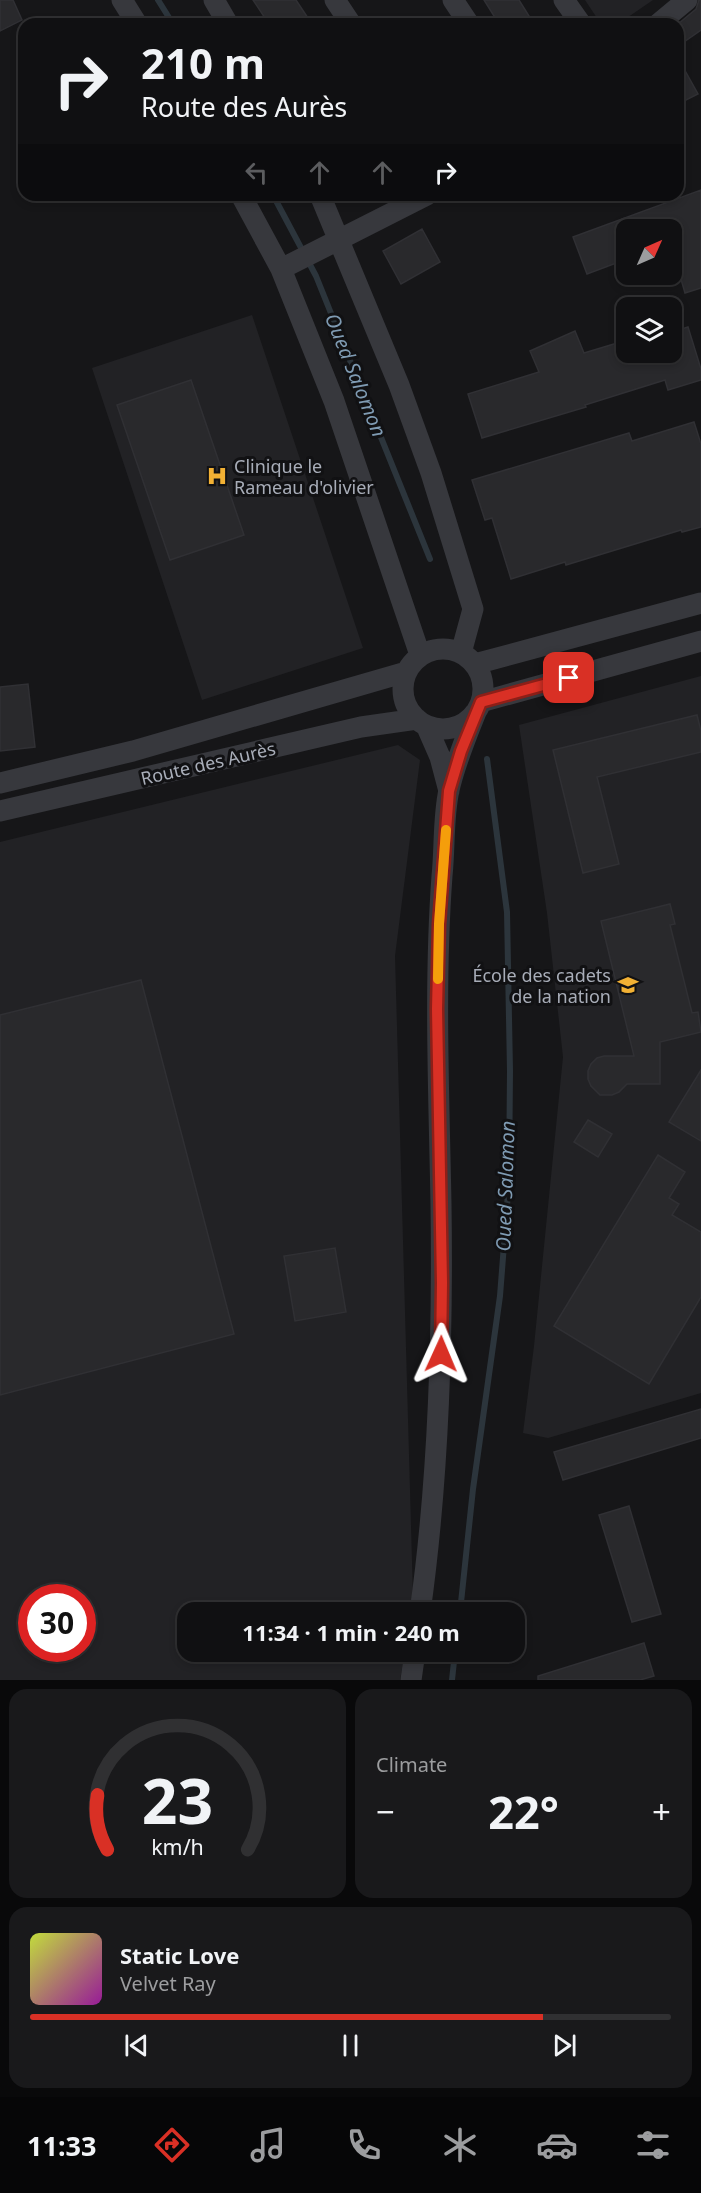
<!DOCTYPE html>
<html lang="en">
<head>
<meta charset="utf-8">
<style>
	body { margin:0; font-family:"Noto Sans",sans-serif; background:#19191b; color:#f1f3f6; height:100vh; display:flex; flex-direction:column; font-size:22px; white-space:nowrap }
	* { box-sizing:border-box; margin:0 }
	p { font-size:20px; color:#9c9d9f }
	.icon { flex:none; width:33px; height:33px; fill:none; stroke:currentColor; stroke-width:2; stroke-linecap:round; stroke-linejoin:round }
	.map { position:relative; height:1680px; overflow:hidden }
	.side { display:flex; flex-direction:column; gap:9px; padding:9px; background:#09090a; flex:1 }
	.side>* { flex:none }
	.top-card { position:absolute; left:18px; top:18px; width:666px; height:183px; border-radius:18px; box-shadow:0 3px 9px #0003,0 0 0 2px #303032; background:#101012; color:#f1f3f6; overflow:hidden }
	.needle { width:39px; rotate:45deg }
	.controls { position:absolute; left:616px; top:219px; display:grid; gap:12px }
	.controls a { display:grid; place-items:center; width:66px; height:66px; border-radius:12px; background:#101012; box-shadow:0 3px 9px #0003,0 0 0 2px #303032; font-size:30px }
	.speed { position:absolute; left:18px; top:1584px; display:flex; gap:12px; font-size:30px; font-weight:700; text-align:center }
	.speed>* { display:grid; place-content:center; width:78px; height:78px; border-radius:50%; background:#101012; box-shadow:0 3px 9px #0003,0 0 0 2px #303032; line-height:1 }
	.speed .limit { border:9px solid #d22; background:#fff; color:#111 }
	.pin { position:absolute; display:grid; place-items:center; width:51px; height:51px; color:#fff; margin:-26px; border-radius:12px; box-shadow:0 3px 9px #0006 }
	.me { position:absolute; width:66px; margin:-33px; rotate:1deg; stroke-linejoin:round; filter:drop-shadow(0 0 4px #0008) }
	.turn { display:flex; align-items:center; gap:21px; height:126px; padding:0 24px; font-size:27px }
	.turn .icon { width:78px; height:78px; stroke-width:2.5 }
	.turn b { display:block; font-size:42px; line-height:51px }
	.lanes { display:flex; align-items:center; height:57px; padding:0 24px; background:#0003; justify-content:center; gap:30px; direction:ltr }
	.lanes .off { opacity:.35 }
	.big { font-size:45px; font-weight:700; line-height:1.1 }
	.side .tile { flex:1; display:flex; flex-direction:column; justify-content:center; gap:9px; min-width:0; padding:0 21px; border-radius:18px; background:#19191b }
	.side .dial { align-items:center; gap:0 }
	.dial svg { height:156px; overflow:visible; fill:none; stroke:#303032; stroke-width:7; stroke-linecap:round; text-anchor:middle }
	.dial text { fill:#f1f3f6; stroke:none }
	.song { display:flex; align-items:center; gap:18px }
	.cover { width:72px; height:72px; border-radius:9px; background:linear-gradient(135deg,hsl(70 70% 55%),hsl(300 70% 35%)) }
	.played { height:6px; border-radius:3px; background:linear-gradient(90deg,#d93025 80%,#303032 80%) }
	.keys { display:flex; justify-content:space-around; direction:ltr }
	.heat { display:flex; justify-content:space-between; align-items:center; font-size:33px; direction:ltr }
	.side .tiles { flex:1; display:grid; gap:9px; grid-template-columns:1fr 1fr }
	.tile:last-child { grid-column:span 2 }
	.trip { position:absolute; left:177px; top:1602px; width:348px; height:60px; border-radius:18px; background:#101012; box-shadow:0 3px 9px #0003,0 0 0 2px #303032; font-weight:700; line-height:60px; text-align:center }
	.tab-bar { display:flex; height:96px; justify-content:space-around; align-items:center; background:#060607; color:#9c9d9f }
	.tab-bar .icon { width:42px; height:42px }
	.tab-bar .on { color:#d93025 }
	.tab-bar b { font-size:27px; color:#f1f3f6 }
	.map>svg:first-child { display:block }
	.built { fill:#222225; fill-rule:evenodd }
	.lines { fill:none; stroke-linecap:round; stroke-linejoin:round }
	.stream { stroke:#2c353c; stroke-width:6 }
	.building { fill:#29292c; stroke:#303034; stroke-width:1.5 }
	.minor { stroke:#37383d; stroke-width:21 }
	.route-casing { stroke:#8d1f18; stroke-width:15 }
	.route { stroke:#d93025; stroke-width:10 }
	.slow { stroke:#f59e0b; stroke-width:10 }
	.labels { text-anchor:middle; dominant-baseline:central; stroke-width:6; stroke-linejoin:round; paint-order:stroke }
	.poi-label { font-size:18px; fill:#a8adb8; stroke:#111113; text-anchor:start }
	.street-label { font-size:18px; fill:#a8adb8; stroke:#111113 }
	.water-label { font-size:20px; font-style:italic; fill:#7f9bb3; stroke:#111113 }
</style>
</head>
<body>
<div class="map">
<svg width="701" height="1680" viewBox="0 0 701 1680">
	<rect width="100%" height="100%" fill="#161618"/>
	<path class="built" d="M585,0h68l-35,24h-17z
		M252,315l111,333 -161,52 -110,-332z
		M701,676v717l-153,45 -25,-5 11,-87 29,-289 -16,-144 -28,-188z
		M398,745l22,15 -25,196 18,641 -2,15h-223v40h217l-5,28h-400v-838zM32,1598h50v50h-50z"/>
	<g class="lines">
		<path class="stream" d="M158,0l15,24
			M273,195l43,81 114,283
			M460,1612l13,-123 27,-193 9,-116 1,-109 -3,-159 -20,-153
			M452,1680l3,-28"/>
	</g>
	<path class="building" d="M0,0h13l9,20 -22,11z
		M253,0h43l16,24h-43z
		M484,0h35l15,24h-35z
		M699,0h2v30l-23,16v-22l18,-15z
		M678,58l20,36 -20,10z
		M701,190v98l-16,5 -13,-45v-18h-45v29l-40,15 -14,-37z
		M422,229l18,33 -39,22 -18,-33z
		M688,327l13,42v11l-33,10 -3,-10 -80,25 1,2 -104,31 -14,-44 71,-22 -9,-21 45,-20 9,22 43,-13v12h45v-20z
		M191,380l53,155 -74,25 -53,-155z
		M694,422l7,22v83l-19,5 -1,-2 -115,35 -1,-3 -54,17 -19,-61 -7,2 -13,-40 157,-47 3,8z
		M28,684l7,63 -35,4v-64z
		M697,715l4,16v21l-104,25 22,87 -36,9 -30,-123z
		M670,904l5,20 -5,1 22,88 6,-1 3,20 -41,10v42h-33l-8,8 -7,3h-12l-9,-9 -3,-7v-8l3,-7 6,-6 7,-2h30l-33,-135z
		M141,980l93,354 -234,61v-380z
		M701,1070v71l-32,-19z
		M588,1120l24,14 -14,23 -24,-15z
		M658,1155l27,17 -16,26 10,6 -7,11 29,17v65l-52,87 -95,-58z
		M335,1248l11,64 -51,9 -11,-65z
		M701,1409v29l-138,42 -9,-28z
		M629,1506l32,108 -29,8 -33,-107z
		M644,1643l10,33 -14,4h-102v-4z"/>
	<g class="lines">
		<path class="minor" d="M122,0l15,24
			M214,0l14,24
			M335,0l16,24
			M453,0l16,24
			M564,0l17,24
			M658,24l29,-24
			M241,195l40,74 53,132 86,254
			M320,195l79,190 32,88 42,136 -12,44
			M281,269l146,-74
			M403 689a40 40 0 1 1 80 0a40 40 0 1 1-80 0Z
			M475,664l226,-61
			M481,702l220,-61
			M426,725l14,32 9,34
			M0,783l133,-32 273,-79
			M0,811l361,-84 56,-8
			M420,1612c19,-135 23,-271 21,-408 -2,-110 -7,-219 1,-328 3,-28 1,-59 7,-86 6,-27 17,-53 27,-78
			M411,1680l4,-28"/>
	</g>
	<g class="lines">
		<g class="route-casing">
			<path id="route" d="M441,1354l1,-71 -5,-274 2,-85 10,-133 12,-40 20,-49 88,-24"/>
		</g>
		<use href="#route" class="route"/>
		<path class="slow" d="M438,979l1,-55 7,-94"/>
	</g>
	<defs>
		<g id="hospital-bare" transform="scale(1.62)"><path d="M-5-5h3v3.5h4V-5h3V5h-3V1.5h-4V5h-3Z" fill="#f2b134" stroke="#111113" stroke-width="2.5" paint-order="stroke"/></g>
		<g id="school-bare" transform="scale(1.62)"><path d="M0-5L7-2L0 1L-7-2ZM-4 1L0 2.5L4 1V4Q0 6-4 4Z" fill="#f2b134" stroke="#111113" stroke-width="2.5" paint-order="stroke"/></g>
	</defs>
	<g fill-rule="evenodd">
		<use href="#hospital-bare" x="217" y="476"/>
		<use href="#school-bare" x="628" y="985"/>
	</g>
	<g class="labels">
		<g class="poi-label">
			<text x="234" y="466">Clinique le<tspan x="234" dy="21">Rameau d'olivier</tspan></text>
			<text x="611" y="975" text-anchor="end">École des cadets<tspan x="611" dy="21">de la nation</tspan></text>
		</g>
		<g class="street-label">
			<text transform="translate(208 763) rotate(-13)">Route des Aurès</text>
		</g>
		<g class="water-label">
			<text transform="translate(356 375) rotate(68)">Oued Salomon</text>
			<text transform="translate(505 1186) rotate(-88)">Oued Salomon</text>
		</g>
	</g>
</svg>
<div class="controls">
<a><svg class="needle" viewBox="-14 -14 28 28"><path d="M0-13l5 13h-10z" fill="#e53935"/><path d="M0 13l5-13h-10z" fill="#9c9d9f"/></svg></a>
<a><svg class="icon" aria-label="layers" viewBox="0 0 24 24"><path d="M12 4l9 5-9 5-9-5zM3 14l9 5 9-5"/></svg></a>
</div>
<div class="speed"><div class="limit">30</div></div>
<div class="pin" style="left:569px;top:678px;background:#d93025"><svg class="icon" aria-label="arrive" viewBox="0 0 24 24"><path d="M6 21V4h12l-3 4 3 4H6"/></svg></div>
<svg class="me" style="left:441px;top:1354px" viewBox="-20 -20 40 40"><path d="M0-17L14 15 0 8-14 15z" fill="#d93025" stroke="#fff" stroke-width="4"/></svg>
<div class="trip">11:34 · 1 min · 240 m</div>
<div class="top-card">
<div class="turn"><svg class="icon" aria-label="right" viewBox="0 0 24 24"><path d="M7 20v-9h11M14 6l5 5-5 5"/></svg><div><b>210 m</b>Route des Aurès</div></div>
<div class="lanes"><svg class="icon off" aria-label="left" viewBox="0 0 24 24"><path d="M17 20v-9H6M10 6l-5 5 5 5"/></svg><svg class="icon off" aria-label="ahead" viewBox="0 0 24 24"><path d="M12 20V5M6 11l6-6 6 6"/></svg><svg class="icon off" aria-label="ahead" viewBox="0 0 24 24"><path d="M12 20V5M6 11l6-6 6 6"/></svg><svg class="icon" aria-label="right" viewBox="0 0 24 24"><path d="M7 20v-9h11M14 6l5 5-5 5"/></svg></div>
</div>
</div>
<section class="side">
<div class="tiles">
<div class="tile dial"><svg viewBox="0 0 100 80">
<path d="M14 69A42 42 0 1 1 86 69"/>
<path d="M14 69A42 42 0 0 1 9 41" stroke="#d93025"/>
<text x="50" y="56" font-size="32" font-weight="700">23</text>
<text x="50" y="72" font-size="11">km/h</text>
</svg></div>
<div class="tile"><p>Climate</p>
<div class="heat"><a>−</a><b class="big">22°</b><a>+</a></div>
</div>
<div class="tile">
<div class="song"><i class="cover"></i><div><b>Static Love</b><p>Velvet Ray</p></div></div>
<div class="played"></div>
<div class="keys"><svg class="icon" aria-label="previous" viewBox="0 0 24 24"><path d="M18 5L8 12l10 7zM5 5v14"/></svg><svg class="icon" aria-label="pause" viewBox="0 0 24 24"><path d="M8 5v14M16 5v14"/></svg><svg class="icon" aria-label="next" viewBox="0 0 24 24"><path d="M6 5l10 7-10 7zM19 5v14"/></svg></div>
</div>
</div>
</section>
<nav class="tab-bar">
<b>11:33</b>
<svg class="icon on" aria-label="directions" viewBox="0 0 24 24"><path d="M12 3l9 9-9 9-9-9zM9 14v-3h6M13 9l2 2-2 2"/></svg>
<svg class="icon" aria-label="music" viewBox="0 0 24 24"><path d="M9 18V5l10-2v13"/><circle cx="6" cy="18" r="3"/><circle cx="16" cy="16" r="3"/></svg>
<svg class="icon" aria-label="phone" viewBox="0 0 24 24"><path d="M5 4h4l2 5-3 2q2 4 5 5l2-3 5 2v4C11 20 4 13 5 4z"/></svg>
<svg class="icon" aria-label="climate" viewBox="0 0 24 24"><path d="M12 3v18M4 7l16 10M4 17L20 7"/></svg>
<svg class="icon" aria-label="car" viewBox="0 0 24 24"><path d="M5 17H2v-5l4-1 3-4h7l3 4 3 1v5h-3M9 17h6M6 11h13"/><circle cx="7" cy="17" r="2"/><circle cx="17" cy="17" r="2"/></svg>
<svg class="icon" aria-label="filters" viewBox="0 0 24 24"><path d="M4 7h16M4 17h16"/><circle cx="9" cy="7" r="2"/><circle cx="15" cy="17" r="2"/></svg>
</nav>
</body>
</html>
